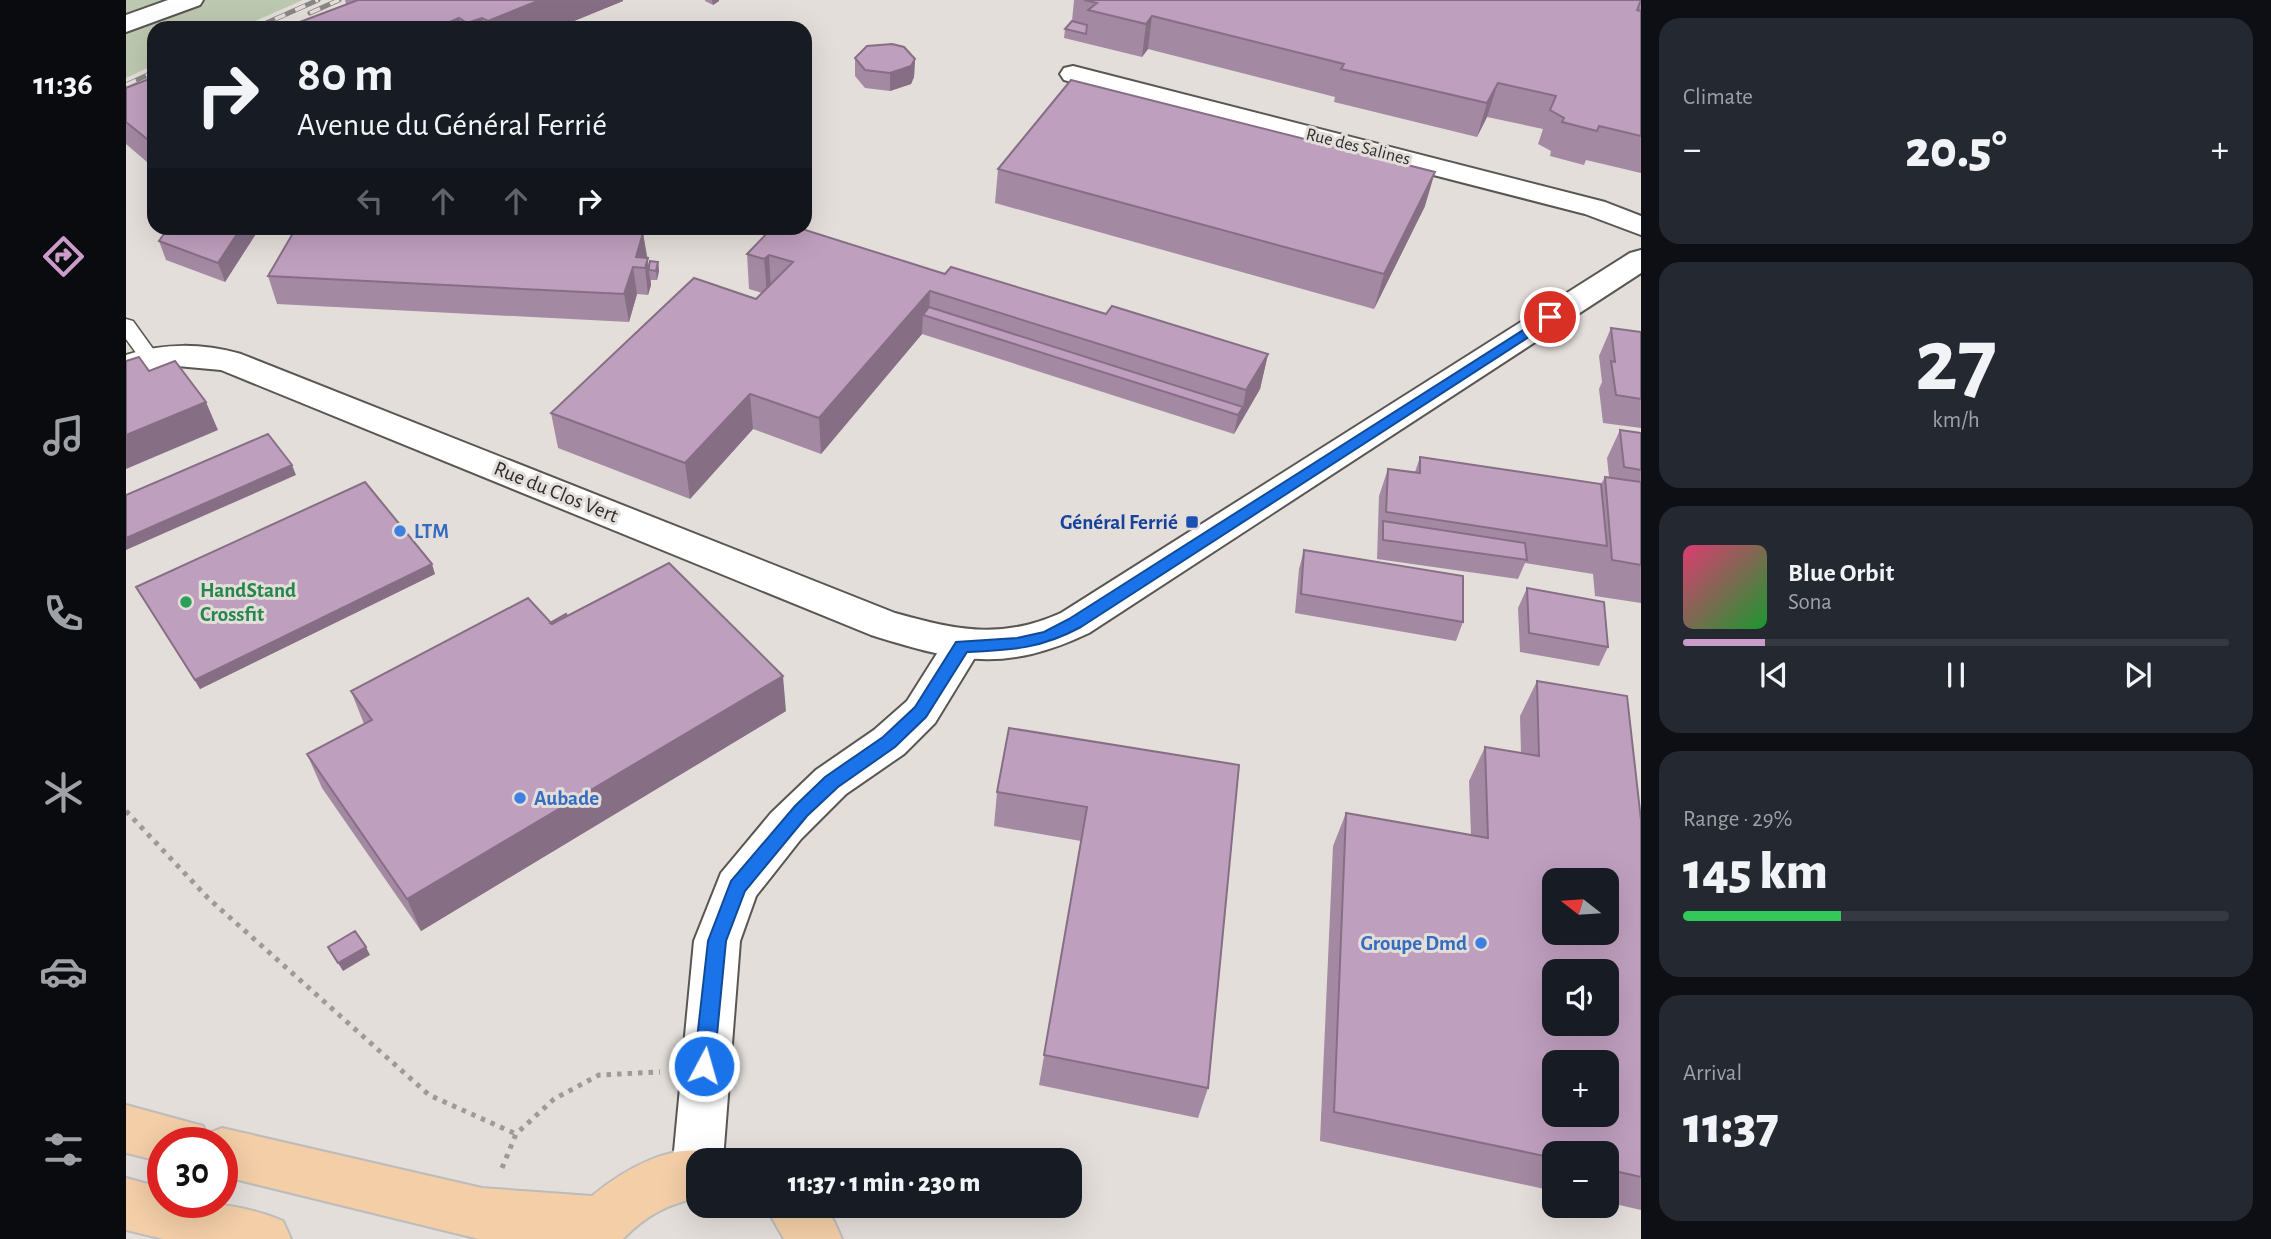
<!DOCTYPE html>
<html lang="en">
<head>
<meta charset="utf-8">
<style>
	body { margin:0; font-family:"Alegreya Sans",sans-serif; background:#242831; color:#f1f3f6; height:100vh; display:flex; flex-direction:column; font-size:26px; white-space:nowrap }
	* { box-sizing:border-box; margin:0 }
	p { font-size:23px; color:#9ea1a6 }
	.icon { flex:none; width:38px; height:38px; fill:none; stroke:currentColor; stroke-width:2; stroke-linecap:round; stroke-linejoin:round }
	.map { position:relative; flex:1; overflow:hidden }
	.drawer { display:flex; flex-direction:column; gap:18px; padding:18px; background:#0d0f14; width:630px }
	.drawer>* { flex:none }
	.hud { position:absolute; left:21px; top:21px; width:665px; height:214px; border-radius:21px; box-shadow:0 7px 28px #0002; background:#171b24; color:#f1f3f6; overflow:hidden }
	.needle { width:46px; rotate:287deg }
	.buttons { position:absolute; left:1416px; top:868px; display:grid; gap:14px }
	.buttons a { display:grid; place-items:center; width:77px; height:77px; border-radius:14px; background:#171b24; box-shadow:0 7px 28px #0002; font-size:35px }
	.speed { position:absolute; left:21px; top:1127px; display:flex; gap:14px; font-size:35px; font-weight:700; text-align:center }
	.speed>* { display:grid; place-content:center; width:91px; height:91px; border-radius:50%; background:#171b24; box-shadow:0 7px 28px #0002; line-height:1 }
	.speed .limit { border:10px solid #d22; background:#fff; color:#111 }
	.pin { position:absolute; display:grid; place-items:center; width:60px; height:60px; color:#fff; margin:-30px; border:4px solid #fff; border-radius:50%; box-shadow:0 2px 7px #0007 }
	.me { position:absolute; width:77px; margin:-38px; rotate:6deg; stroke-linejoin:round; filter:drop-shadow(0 0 5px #0008) }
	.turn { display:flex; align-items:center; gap:24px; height:147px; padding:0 35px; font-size:32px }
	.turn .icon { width:91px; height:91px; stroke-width:2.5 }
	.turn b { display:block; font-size:49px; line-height:60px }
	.lanes { display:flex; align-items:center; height:66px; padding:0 35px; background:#0003; justify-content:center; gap:35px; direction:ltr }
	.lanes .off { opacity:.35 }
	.big { font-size:52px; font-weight:800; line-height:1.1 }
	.drawer .card { flex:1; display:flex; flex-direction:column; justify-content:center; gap:10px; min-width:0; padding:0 24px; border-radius:21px; background:#242831 }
	.drawer .dial { align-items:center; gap:0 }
	.dial b { font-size:91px; line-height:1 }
	.song { display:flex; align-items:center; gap:21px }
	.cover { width:84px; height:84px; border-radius:10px; background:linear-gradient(135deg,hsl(340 70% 55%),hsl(130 70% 35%)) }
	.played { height:7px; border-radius:4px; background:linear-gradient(90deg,#cb9cc9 15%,#363941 15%) }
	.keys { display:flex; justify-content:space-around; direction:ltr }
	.heat { display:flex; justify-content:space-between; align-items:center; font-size:38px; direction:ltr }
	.charge { height:10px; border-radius:5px; background:linear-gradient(90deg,#34c759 29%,#363941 0) }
	.trip { position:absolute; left:560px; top:1148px; width:396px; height:70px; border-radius:21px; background:#171b24; box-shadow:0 7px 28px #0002; font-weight:800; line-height:70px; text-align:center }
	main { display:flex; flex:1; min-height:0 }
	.dock { display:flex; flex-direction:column; width:126px; justify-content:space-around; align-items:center; background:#090b0e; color:#9ea1a6 }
	.dock .icon { width:49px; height:49px }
	.dock .current { color:#cb9cc9 }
	.dock b { font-size:32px; color:#f1f3f6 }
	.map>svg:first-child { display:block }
	.green { fill:#bdc8b0 }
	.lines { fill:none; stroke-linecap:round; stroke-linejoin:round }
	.lane-casing { stroke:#5a5652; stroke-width:3 }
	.street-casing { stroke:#5a5652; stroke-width:4 }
	.secondary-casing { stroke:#5a5652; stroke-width:4 }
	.primary-casing { stroke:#bdbcbc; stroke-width:4 }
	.path { stroke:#9e9a97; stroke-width:5; stroke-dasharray:4.5 6; stroke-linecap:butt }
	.lane { fill:#fff; fill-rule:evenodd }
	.street { fill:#fff; fill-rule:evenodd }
	.secondary { fill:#fff; fill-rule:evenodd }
	.primary { fill:#f3cea7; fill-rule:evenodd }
	.rail-casing { stroke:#898683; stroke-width:5 }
	.rail { stroke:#e3deda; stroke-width:3.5; stroke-dasharray:11; stroke-linecap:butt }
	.wall { fill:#a489a3 }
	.shaded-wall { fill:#866f85 }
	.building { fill:#bf9fbe; stroke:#866f85; stroke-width:2; fill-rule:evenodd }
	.route { fill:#1a73e8; stroke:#114b97; stroke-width:2 }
	.transit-dot { fill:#1a4fb4; stroke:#e3deda; stroke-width:2.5 }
	.shop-dot { fill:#3f7fe0; stroke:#e3deda; stroke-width:2.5 }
	.leisure-dot { fill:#2e9e5b; stroke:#e3deda; stroke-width:2.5 }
	.labels { text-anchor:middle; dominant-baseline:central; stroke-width:6; stroke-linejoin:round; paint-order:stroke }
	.far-street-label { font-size:18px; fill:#302e2d; stroke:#e3deda }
	.street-label { font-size:21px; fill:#302e2d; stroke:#e3deda }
	.transit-label { font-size:21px; font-weight:bold; fill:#164399; stroke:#e3deda; text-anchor:end }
	.shop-label { font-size:21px; font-weight:bold; fill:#366cbe; stroke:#e3deda; text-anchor:start }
	.leisure-label { font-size:21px; font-weight:bold; fill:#27864d; stroke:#e3deda; text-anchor:start }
</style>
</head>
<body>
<main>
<nav class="dock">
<b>11:36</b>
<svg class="icon current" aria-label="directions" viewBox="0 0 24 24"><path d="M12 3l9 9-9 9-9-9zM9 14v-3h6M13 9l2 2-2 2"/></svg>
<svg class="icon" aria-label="music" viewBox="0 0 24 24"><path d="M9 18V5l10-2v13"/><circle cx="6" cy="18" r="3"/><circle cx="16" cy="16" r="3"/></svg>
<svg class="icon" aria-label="phone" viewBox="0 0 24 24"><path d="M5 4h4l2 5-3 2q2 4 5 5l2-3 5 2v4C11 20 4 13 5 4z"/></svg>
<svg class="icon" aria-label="climate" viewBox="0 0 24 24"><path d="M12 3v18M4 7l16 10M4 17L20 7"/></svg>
<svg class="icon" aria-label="car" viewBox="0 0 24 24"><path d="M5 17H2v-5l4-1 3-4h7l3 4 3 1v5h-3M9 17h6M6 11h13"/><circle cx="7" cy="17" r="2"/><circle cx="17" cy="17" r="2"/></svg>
<svg class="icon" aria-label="filters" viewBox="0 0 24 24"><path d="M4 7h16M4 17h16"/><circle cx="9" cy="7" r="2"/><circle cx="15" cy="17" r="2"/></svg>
</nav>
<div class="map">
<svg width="1515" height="1239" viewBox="0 0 1515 1239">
	<rect width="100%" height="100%" fill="#e3deda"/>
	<path class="green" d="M0,0h177l-64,28h-85v37l-28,13z"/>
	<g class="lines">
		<g class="lane-casing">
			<path id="lane" d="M0,319l7,2 23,32 3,4 -3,4h-14l-16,-22z"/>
		</g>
		<g class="street-casing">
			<path id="street" d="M42,0h35l-3,5 -74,27v-17z
				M947,66l532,136 36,14v19l-56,-21 -521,-134 -4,-6 4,-6z
				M836,631l14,5 6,10 -47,77 -31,31 -58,40 -45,45 -45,57 -16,45 -17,219h-25v36l-19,-6 -7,-18 22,-231 27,-68 50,-60 45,-43 58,-40 33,-29 41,-65z"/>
		</g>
		<g class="secondary-casing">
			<path id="secondary" d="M1515,250v23l-552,360c-84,40 -132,29 -218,2l-650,-265 -44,-4 -51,10v-21c39,-12 75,-12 115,-1l654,259c61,17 106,27 166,0l569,-360z"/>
		</g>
		<g class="primary-casing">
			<path id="primary" d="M0,1105l77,21 3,8 16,-6 260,60 110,8c31,-26 84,-57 124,-41l2,5h-20v38c-31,6 -53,18 -75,41h-144l-257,-63v-33h-59v19l-37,-9z
				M0,1178l37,10v14c43,0 80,2 120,19l8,18h-128l-37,-9z
				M639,1206h58l11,15 8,18h-58z"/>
		</g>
		<path class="path" d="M0,811l82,87 221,197 87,39
			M376,1168l14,-34 38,-35 45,-24 61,-3"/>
		<use href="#lane" class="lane"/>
		<use href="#street" class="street"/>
		<use href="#secondary" class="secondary"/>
		<use href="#primary" class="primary"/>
		<g class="rail-casing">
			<path id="rail" d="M184,13l29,-13
				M129,28l63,-28
				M0,85l28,-13"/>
		</g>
		<use href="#rail" class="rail"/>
	</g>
	<path class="wall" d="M219,0h278v1l-66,27h-273l62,-24z
		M579,0h14v1l-6,4 -8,-4z
		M948,0h567v173l-55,-13 -2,5 -34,-9 1,-5 -13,-7 5,-15 -56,-12 -10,20 -143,-35 1,-5 -187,-48 -6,8 -78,-19 1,-9 7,-8z
		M729,58l60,1 -1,18 -3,7 -21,7 -25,-3 -10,-12z
		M28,77v91l-28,-24v-56z
		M872,169l427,37 -51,103 -379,-106z
		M646,228l173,46 323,80 -8,35 -26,45 -312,-100 -101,120 -68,-25 -63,70 -132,-51 -7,-35 205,-114 6,-6 -13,-4 -2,-35z
		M79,229h54l-34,53 -59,-22 -7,-19z
		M517,233l6,33 9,-4 1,9 -2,9h-6v5l-3,10 -11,-1 -8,28 -352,-18 -9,-28z
		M1485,328l30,4v96l-38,-5 -4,-34 3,-7 -3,-26z
		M1494,430l21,3v170l-46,-7 -2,-22 -68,-11 -7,16 -141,-20 2,-63 9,-27 27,3 5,-15 181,27 4,-7h4l-2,-19z
		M1178,550l159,72 -7,19 -161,-28 4,-44z
		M309,574l-235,115 -64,-102z
		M1401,588l81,59 -9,19 -79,-14 -2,-44z
		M441,616l219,95 -365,220 -99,-143 -15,-34 57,-30 -13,-33z
		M1411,681l104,139v390l-35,-8v-49h-52v38l-234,-50 13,-295 13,-33 125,22 -2,-54 16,-34 36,6 -1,-37z
		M1113,765l-31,323 -10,30 -159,-33 42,-244 -87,-15 3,-34z"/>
	<path class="shaded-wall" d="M414,0h83v1l-66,27h-68l-1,-7z
		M586,0h7v1l-6,4z
		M1026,16l-4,33 -6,8 4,-33z
		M333,18l2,10h-25z
		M356,18l2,10h-16l-1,-5z
		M789,59l-1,18 -3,7 -21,7v-18z
		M1372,83l-11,34 -10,20 10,-34z
		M1309,172l-10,34 -51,103 10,-35z
		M115,228h17l1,1 -34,53 -7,-19z
		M517,233l8,52 -3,10 -3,-27 -9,-11z
		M643,255l2,35 -4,4 -3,-35z
		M532,262l1,9 -2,9 -1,-9z
		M507,267l4,27 -8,28 -5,-28z
		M804,291l-1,26 -6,-2 -1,19 -101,120 -2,-36z
		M1142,354l-8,35 -26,45 4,-19 5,-8 3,-17z
		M624,394l3,35 -63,70 -5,-36z
		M80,402l12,28 -92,39v-34z
		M166,465l4,10 -170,75v-12z
		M306,564l3,10 -235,115 -5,-9z
		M657,676l3,35 -365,220 -14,-32z
		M240,947l4,8 -27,16 -5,-8z"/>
	<path class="building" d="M232,0h182l-52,21 -6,-3 -15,5 -8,-5 -23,10h-152z
		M958,0h557l-4,10 4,1v125l-42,-10 -2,5 -35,-9 2,-4 -14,-8 6,-14 -58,-13 -11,20 -146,-34 3,-5 -192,-48 -6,8 -58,-14 9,-7z
		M946,21l15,4 -1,9 -21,-5z
		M766,44l12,3 11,12 -4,7 -21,7 -25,-3 -10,-12 12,-12z
		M28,77v65l-2,1 -26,-21v-34z
		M945,80l364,92 -51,102 -386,-105z
		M42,228l37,1 1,-1h35l-23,35 -59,-22z
		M170,228h241l106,5 -7,24 12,1 -3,10 -12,-1 -9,27 -356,-18z
		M646,228h27l146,46 6,-7 155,47 6,-8 156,48 -22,36 -316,-99 -111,127 -69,-24 -65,69 -134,-50 143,-135 62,21 37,-37 -24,-7 -5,4 -17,-5z
		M524,261l8,1 -2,9 -7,-1v-4z
		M803,307l314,100 -5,8 -315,-100z
		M1485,328l30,4v67l-25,-4 -5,-34 4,1z
		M13,357l10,14 26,-10 31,41 -80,33v-74z
		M1494,430l21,3v37l-17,-3z
		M142,434l24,31 -166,73v-43z
		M1294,457l181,27 6,62 -221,-34 2,-43 32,4z
		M1479,477l36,5v83l-29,-5z
		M239,482l67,82 -237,116 -59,-93z
		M1257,521l142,22 2,17 -144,-20z
		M1178,550l159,26v46l-162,-28z
		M543,563l114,113 -376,223 -100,-145 65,-34 -21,-29 177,-93 24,26z
		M1401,588l77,14 4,45 -79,-14z
		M440,614l1,2 -15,8 -2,-1z
		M1411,681l90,15 14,124v357l-35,-8v-16h-52v5l-220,-46 12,-299 142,25 -3,-91 54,9zM1428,880h52v53h-52zM1428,971h52v53h-52zM1428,1062h52v53h-52z
		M883,728l230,37 -31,323 -164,-33 43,-248 -90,-15z
		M229,931l11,16 -28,16 -10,-16z"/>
	<path class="route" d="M1424,313l5,1v6l-474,307c-41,22 -69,23 -114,25l-41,65 -31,30 -57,40 -31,29 -62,75 -19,50 -12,125 -3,7 -7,2 -7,-2 -3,-7 14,-125 23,-60 64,-75 30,-29 58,-40 32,-30 41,-65 61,-4 27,-6 25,-13z"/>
	<rect class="transit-dot" x="1059" y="515" width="14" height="14" rx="3.5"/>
	<g class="shop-dot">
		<circle cx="274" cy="531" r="7"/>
		<circle cx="394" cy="798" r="7"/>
		<circle cx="1355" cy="943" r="7"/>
	</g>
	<circle class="leisure-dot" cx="60" cy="602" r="7"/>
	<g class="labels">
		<g class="far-street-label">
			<text transform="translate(1232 147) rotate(14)">Rue des Salines</text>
		</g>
		<g class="street-label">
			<text transform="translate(430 492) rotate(22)">Rue du Clos Vert</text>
		</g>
		<g class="transit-label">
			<text x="1052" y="522">Général Ferrié</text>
		</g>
		<g class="shop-label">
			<text x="288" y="531">LTM</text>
			<text x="408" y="798">Aubade</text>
			<text x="1341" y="943" text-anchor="end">Groupe Dmd</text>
		</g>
		<g class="leisure-label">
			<text x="74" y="590">HandStand<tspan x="74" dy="24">Crossfit</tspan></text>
		</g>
	</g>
</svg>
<div class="buttons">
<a><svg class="needle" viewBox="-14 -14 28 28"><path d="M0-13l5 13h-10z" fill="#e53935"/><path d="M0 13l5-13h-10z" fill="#9ea1a6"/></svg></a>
<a><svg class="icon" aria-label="sound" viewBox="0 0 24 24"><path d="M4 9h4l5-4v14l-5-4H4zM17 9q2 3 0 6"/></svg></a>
<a>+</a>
<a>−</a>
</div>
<div class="speed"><div class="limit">30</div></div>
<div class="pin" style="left:1424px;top:317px;background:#d93025"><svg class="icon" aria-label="arrive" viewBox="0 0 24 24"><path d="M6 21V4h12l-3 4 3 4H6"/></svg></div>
<svg class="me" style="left:578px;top:1066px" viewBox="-20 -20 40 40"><circle r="17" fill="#1a73e8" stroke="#fff" stroke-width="3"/><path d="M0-11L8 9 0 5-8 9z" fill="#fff"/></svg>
<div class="trip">11:37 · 1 min · 230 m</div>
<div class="hud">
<div class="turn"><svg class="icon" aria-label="right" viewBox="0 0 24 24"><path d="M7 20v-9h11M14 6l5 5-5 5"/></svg><div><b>80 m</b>Avenue du Général Ferrié</div></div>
<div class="lanes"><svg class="icon off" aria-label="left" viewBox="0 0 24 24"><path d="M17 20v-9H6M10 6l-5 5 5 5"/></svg><svg class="icon off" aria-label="ahead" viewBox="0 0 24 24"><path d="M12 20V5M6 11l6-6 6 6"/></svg><svg class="icon off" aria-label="ahead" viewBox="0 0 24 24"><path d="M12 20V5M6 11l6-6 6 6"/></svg><svg class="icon" aria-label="right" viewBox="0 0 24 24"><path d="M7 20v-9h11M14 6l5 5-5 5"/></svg></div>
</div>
</div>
<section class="drawer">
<div class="card"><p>Climate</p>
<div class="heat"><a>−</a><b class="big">20.5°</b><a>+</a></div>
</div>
<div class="card dial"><b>27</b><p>km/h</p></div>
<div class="card">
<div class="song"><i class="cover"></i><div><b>Blue Orbit</b><p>Sona</p></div></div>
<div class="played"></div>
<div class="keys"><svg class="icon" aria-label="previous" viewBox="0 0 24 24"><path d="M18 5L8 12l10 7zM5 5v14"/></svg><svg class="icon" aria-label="pause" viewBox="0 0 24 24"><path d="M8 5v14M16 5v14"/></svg><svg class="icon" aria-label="next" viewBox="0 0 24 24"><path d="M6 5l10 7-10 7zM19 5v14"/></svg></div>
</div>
<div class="card"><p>Range · 29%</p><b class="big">145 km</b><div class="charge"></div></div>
<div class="card"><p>Arrival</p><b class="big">11:37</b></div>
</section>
</main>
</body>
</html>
